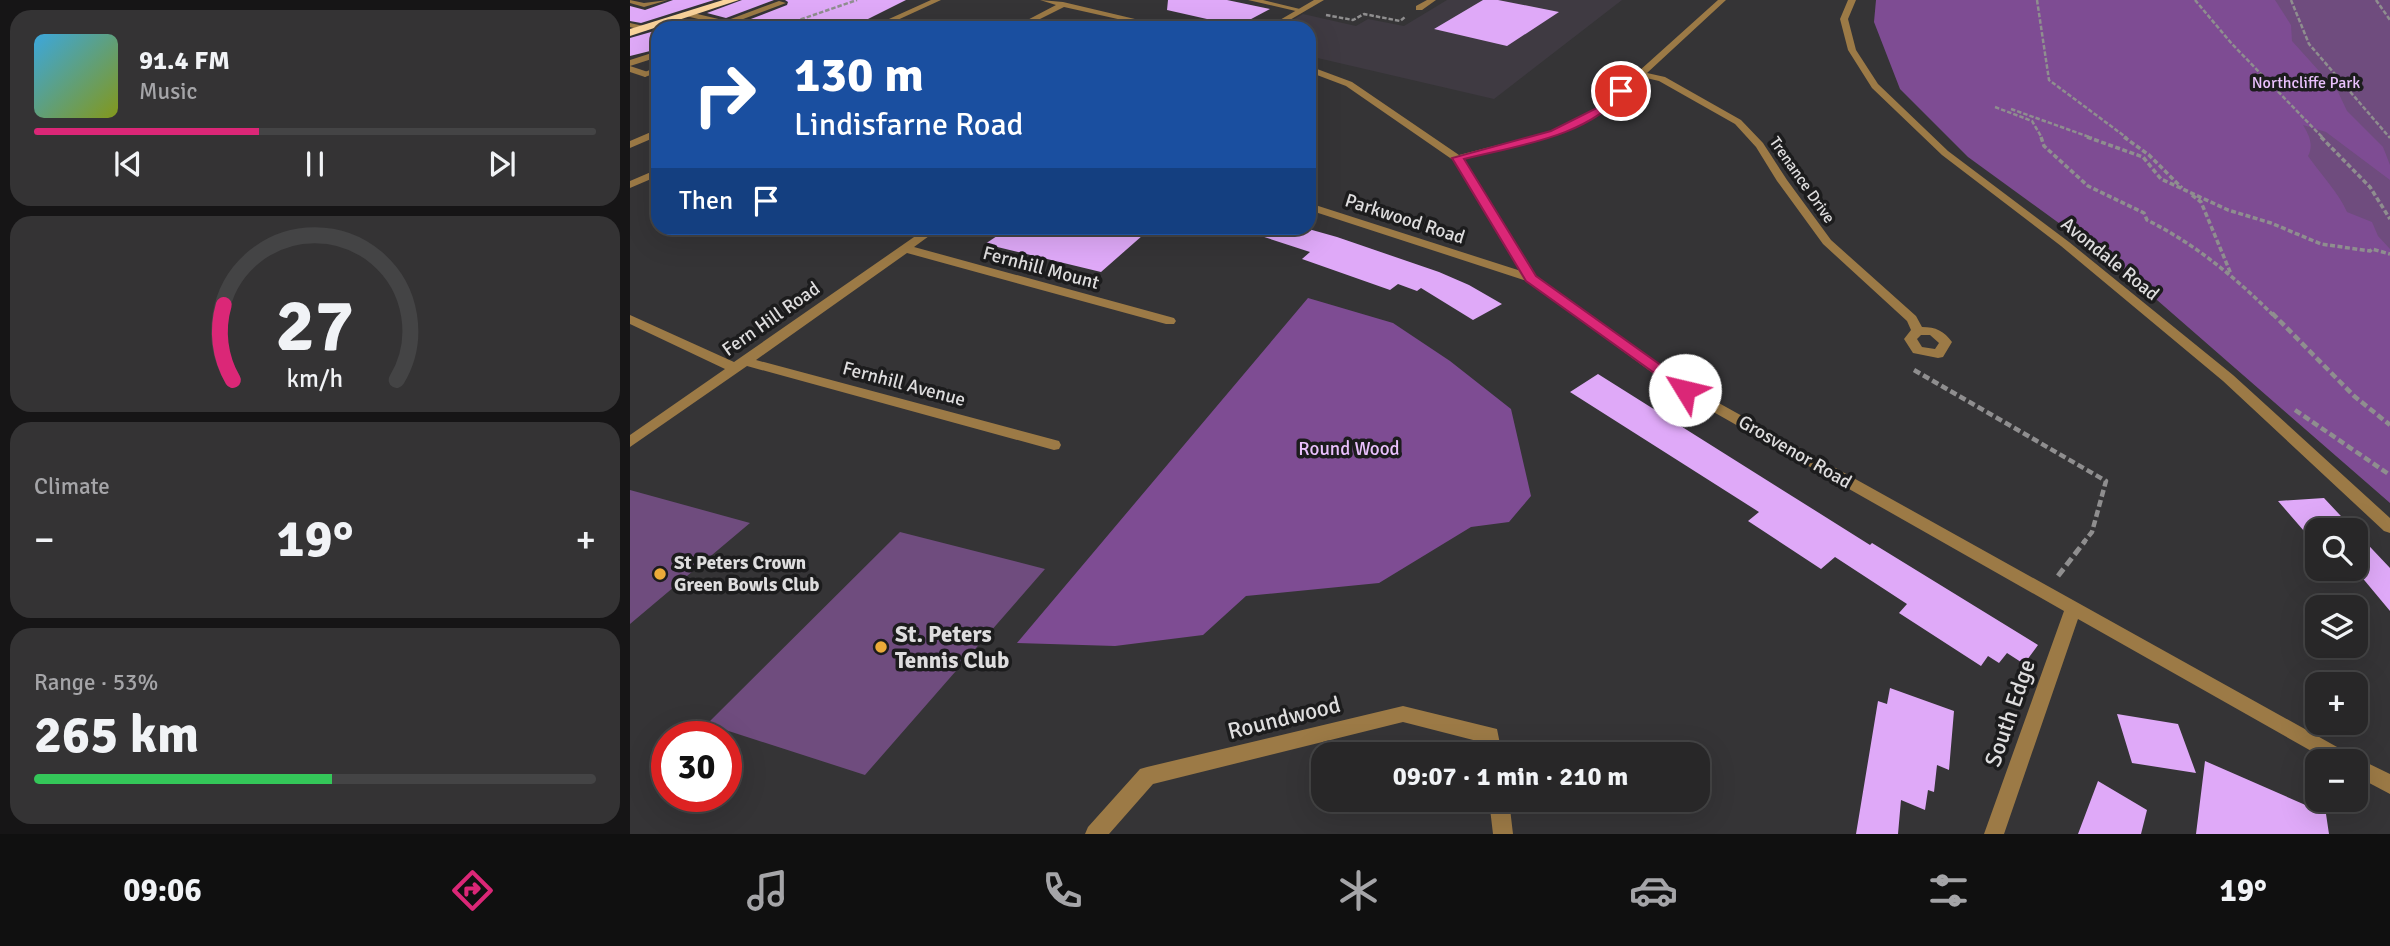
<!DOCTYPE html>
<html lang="en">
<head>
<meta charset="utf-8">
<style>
	body { margin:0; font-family:Signika,sans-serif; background:#343334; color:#f1f3f6; height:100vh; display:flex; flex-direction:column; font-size:26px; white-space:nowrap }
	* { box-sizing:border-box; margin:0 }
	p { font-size:23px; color:#a5a5a8 }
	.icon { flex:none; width:38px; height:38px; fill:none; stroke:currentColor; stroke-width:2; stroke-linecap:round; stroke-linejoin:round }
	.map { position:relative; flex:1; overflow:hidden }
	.details { display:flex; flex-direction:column; gap:10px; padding:10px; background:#161516; width:630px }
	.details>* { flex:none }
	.hud { position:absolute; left:21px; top:21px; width:665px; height:214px; border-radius:21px; box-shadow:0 7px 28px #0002,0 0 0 2px #444445; background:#1a4fa0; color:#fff; overflow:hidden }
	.buttons { position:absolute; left:1675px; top:518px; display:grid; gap:14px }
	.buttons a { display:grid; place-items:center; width:63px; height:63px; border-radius:14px; background:#282728; box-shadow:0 7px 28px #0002,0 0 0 2px #444445; font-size:35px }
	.speed { position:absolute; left:21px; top:721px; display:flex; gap:14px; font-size:35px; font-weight:700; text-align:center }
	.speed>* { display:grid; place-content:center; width:91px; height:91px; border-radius:50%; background:#282728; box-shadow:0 7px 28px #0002,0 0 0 2px #444445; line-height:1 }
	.speed .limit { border:10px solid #d22; background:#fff; color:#111 }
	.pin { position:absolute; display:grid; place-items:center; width:60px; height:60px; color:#fff; margin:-30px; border:4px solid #fff; border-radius:50%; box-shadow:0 2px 7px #0007 }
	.me { position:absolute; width:77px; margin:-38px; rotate:306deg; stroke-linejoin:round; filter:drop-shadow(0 0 5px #0008) }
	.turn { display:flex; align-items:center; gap:24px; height:147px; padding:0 28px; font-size:32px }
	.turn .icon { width:91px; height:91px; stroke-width:2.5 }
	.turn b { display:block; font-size:49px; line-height:60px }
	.then { display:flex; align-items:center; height:66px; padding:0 28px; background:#0003; gap:14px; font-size:26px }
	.big { font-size:52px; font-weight:800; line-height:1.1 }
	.details .card { flex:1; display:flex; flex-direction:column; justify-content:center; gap:10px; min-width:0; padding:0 24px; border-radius:21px; background:#343334 }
	.details .dial { align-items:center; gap:0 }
	.dial svg { height:182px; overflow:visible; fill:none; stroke:#444445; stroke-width:7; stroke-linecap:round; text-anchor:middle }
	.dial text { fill:#f1f3f6; stroke:none }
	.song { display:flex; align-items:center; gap:21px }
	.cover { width:84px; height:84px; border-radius:10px; background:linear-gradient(135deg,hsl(200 70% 55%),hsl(70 70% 35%)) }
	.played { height:7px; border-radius:4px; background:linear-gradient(90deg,#db2777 40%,#444445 40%) }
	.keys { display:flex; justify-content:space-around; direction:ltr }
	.heat { display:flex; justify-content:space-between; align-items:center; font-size:38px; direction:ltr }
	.charge { height:10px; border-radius:5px; background:linear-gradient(90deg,#34c759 53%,#444445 0) }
	.trip { position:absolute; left:681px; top:742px; width:399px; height:70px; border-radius:21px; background:#282728; box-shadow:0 7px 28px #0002,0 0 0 2px #444445; font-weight:800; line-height:70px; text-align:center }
	.dock { display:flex; height:112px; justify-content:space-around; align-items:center; background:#101010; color:#a5a5a8 }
	.dock .icon { width:49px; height:49px }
	.dock .current { color:#db2777 }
	.dock b { font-size:32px; color:#f1f3f6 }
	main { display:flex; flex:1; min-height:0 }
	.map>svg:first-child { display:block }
	.built { fill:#3f3a42 }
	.green { fill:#6f4c7e }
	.forest { fill:#7e4c93 }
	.building { fill:#dfa9f8 }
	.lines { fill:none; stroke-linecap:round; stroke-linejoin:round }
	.path-far3 { stroke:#8f8e8f; stroke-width:2.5; stroke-dasharray:4.5 2; stroke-linecap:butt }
	.path-far2 { stroke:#8f8e8f; stroke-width:3.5; stroke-dasharray:5 2.5; stroke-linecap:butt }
	.path-far1 { stroke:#8f8e8f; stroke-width:4.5; stroke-dasharray:7 3.5; stroke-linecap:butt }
	.path { stroke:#8f8e8f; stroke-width:5; stroke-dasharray:9 4.5; stroke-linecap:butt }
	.service { fill:#9c7a46; fill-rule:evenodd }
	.minor { fill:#9c7a46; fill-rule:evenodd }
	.trunk { fill:#fad49c; fill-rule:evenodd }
	.route { fill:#db2777; stroke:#8e194d; stroke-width:2 }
	.poi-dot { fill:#ebaa39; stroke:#1c1c1d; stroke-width:2.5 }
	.labels { text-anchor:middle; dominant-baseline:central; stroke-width:7; stroke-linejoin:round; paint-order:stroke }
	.far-park-label { font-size:16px; fill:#eac1fd; stroke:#1c1c1d }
	.far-street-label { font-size:16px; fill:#deddde; stroke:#1c1c1d }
	.street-label { font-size:19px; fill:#deddde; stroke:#1c1c1d }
	.park-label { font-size:19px; fill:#eac1fd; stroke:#1c1c1d }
	.poi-label { font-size:19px; font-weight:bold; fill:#deddde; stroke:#1c1c1d; text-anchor:start }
	.near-poi-label { font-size:23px; font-weight:bold; fill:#deddde; stroke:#1c1c1d; text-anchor:start }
	.near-street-label { font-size:23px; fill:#deddde; stroke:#1c1c1d }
</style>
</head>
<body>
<main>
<section class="details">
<div class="card">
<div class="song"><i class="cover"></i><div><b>91.4 FM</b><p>Music</p></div></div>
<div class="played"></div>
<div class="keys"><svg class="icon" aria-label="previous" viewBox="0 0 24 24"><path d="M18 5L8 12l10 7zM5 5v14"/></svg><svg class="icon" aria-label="pause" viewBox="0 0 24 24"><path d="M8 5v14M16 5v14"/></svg><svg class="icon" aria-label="next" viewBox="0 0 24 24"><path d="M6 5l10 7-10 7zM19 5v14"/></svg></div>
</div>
<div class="card dial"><svg viewBox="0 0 100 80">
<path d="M14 69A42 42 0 1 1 86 69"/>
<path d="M14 69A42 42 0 0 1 10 36" stroke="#db2777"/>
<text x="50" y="56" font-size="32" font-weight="700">27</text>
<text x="50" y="72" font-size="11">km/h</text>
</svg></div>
<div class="card"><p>Climate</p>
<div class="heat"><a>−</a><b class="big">19°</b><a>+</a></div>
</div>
<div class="card"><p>Range · 53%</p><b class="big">265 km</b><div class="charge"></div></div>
</section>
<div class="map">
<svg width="1760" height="834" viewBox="0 0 1760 834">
	<rect width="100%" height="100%" fill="#353436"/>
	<path class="built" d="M817,0h175l-128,99 -185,-43v-28h-31l25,-14 53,12 12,-7 36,7z"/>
	<path class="green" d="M1520,0h240v300z
		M0,490l120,33 -120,101z
		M270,532l145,37 -180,206 -158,-51z"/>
	<path class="forest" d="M1246,0h399l16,25 1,16 46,51 9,19 36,36 7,18v15l-64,-48 -23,-7c6,10 11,20 5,31 13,19 31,37 39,56l25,10 6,14 12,13v254l-272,-237 -150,-109 -68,-68 -26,-67z
		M678,298l85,25 57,38 61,48 20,87 -22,26 -38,5 -92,56 -133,13 -43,39 -88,11 -98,-3z"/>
	<path class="building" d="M43,0h41l-73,23 -11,-2v-15l15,4z
		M112,0h32l-48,18 -19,-5z
		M155,0h121l-56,28h-98l-3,-5 -6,-1 44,-17 1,-3z
		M538,0h59l43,9 -32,17 -71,-16z
		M853,0h15l61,12 -52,34 -73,-17z
		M59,19l35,9h-61z
		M28,30v19l-28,7v-18z
		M379,228l19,2 123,-2 -50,44 -116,-28z
		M620,228h55l32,9 102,35 30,13 33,19 -29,16 -52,-32 -4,3 -19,-7 -8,6 -88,-31 8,-7 -61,-20z
		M968,374l272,171 2,-2 166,102 -14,19 -17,-11 -8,10 -11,-7 -7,10 -82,-53 8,-9 -72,-47 -14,12 -73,-48 11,-9 -189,-120z
		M1694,498l30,32h-37v16l-39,-45z
		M1726,532l34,36v43l-35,-42z
		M1260,688l64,23 -5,59 -12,-5 -3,27 -6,-2 -3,20 -24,-10 -3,34h-42l22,-133 9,3z
		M1487,714l61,10 18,49 -64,-10z
		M1575,761l121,53 3,20h-133z
		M1468,781l49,29 -6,24h-63z"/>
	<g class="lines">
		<path class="path-far3" d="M1407,0l12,80 78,58
			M1565,0l37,44 91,94
			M1661,0l18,44 81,94
			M1746,0l14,20
			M696,15l27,5 11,-6 36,7 5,-4
			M146,28l81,-28
			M1365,107l37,14 10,17
			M1381,109l81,29"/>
		<path class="path-far2" d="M1411,137l3,9 44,40 56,27 3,7c48,24 88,57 126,95
			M1457,137l56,20 18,22 67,31 43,13 50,21 49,7 2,-2 18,5
			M1494,137l25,18 33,33
			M1691,137l49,50 20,32
			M1562,195l9,7 30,72"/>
		<path class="path-far1" d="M1642,313l82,83 36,29
			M1284,370l192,111 -14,51 -8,10
			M1665,410l95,65"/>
		<path class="path" d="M1428,576l27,-35"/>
		<path class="service" d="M0,0l14,3 24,-3 -24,7 -14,-4z
			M618,0h15l41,10 -4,2z
			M149,1l7,2 -59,22 -7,-2z
			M0,23l18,4 1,2 -4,2 -15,-4z
			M28,51v6l-28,9v-6z
			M28,66v6l-13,5 -4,-3z
			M28,129v7l-28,12v-7z"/>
		<path class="minor" d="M301,0h10l-61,28h-11z
			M410,0l23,2 110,26h-15l-94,-21 -42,21h-10l44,-23z
			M684,0h10l-48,28h-10z
			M797,0h9l-14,10h-6v-4z
			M1088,0h8l-79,73 18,4 76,43 22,23 24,37 44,60 85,76 6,11c14,0 22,4 30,15l-9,15 -5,1 -25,-5 -9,-14 7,-9 -4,-9 -84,-77 -46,-63 -21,-34 -21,-23 -76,-43 -17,-4 -37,34 -47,24 -95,24 72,117 155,111 665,370 35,17v20l-34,-18v-15h-27l-251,-142 -74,215h-20l80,-223 -384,-218 -153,-112 -218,-71v-7l212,68 -68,-111 -107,-74 -37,-14v-6l43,16 107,73 93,-24 47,-24zM1291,335h9l9,8 -4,6 -13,-2 -5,-8z
			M1218,0h8l-8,19 8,31 22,34 70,67 121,91 164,133 157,143v15l-6,-2 -161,-150 -162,-135 -119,-91 -70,-67 -24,-38 -8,-31z
			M59,12l59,14 1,2h-14l-49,-12v-4z
			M0,66l18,6 1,2 -4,3 -15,-5z
			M28,169v7l-28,12v-7z
			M297,228h13l-26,19 260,71 2,3 -2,3h-8l-259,-71 -151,107 303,81 2,4 -2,4 -5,1 -307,-84 -117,81v-12l95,-66 -95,-45v-9l104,47z
			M773,706l94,23 5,25h-20l-1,-12 -78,-20 -250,62 -44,50h-24l3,-7 52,-58 7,-2z
			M859,800h20l4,34h-20z"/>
		<path class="trunk" d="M93,0h16l-109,36v-7z"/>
	</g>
	<path class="route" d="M988,89l8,2c-39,46 -106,54 -162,68l72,117 154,110 2,4 -2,3 -5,2 -159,-114 -74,-123 99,-27 48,-24z"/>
	<g class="poi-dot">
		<circle cx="30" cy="574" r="7"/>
		<circle cx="251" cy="647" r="7"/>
	</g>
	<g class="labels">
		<g class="far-park-label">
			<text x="1676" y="83">Northcliffe Park</text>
		</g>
		<g class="far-street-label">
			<text transform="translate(1172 180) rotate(55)">Trenance Drive</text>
		</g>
		<g class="street-label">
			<text transform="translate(775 219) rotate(18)">Parkwood Road</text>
			<text transform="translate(1480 259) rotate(39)">Avondale Road</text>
			<text transform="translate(411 268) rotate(15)">Fernhill Mount</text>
			<text transform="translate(141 319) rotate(-35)">Fern Hill Road</text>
			<text transform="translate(274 384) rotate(15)">Fernhill Avenue</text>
			<text transform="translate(1165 452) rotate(30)">Grosvenor Road</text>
		</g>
		<g class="park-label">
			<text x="719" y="449">Round Wood</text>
		</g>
		<g class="poi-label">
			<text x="44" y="563">St Peters Crown<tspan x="44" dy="22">Green Bowls Club</tspan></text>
		</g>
		<g class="near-poi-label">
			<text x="265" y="634">St. Peters<tspan x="265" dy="26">Tennis Club</tspan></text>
		</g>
		<g class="near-street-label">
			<text transform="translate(1380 713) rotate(-71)">South Edge</text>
			<text transform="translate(654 718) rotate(-14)">Roundwood</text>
		</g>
	</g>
</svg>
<div class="buttons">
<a><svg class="icon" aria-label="search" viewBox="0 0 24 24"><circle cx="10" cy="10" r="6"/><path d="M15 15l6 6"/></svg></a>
<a><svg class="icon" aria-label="layers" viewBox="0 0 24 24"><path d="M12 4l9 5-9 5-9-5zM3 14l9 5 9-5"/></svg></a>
<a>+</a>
<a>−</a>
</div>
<div class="speed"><div class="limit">30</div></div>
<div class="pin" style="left:991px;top:91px;background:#d93025"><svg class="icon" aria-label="arrive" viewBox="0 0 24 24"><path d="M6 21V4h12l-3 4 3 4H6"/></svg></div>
<svg class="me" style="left:1055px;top:390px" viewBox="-20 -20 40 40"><circle r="19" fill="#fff"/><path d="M0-13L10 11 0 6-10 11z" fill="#db2777"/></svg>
<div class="trip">09:07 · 1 min · 210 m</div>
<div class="hud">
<div class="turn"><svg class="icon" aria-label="right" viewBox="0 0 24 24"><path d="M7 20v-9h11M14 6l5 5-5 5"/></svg><div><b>130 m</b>Lindisfarne Road</div></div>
<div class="then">Then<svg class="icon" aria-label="arrive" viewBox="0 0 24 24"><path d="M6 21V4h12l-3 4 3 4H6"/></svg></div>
</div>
</div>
</main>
<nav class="dock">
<b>09:06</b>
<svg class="icon current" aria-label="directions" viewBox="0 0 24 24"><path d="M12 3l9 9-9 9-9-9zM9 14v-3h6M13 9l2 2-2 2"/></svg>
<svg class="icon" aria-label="music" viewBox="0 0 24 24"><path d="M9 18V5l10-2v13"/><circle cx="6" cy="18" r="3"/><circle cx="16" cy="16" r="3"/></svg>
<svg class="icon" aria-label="phone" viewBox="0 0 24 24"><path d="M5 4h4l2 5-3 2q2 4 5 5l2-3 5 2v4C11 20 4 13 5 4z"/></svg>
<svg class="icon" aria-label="climate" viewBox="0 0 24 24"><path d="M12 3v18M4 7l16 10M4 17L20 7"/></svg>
<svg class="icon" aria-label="car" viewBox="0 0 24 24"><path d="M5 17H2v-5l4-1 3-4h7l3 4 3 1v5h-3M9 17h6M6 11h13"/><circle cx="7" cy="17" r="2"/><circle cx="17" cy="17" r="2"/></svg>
<svg class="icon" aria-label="filters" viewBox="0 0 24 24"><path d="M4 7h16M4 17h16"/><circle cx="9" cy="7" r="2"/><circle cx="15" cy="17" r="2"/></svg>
<b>19°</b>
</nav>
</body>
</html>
